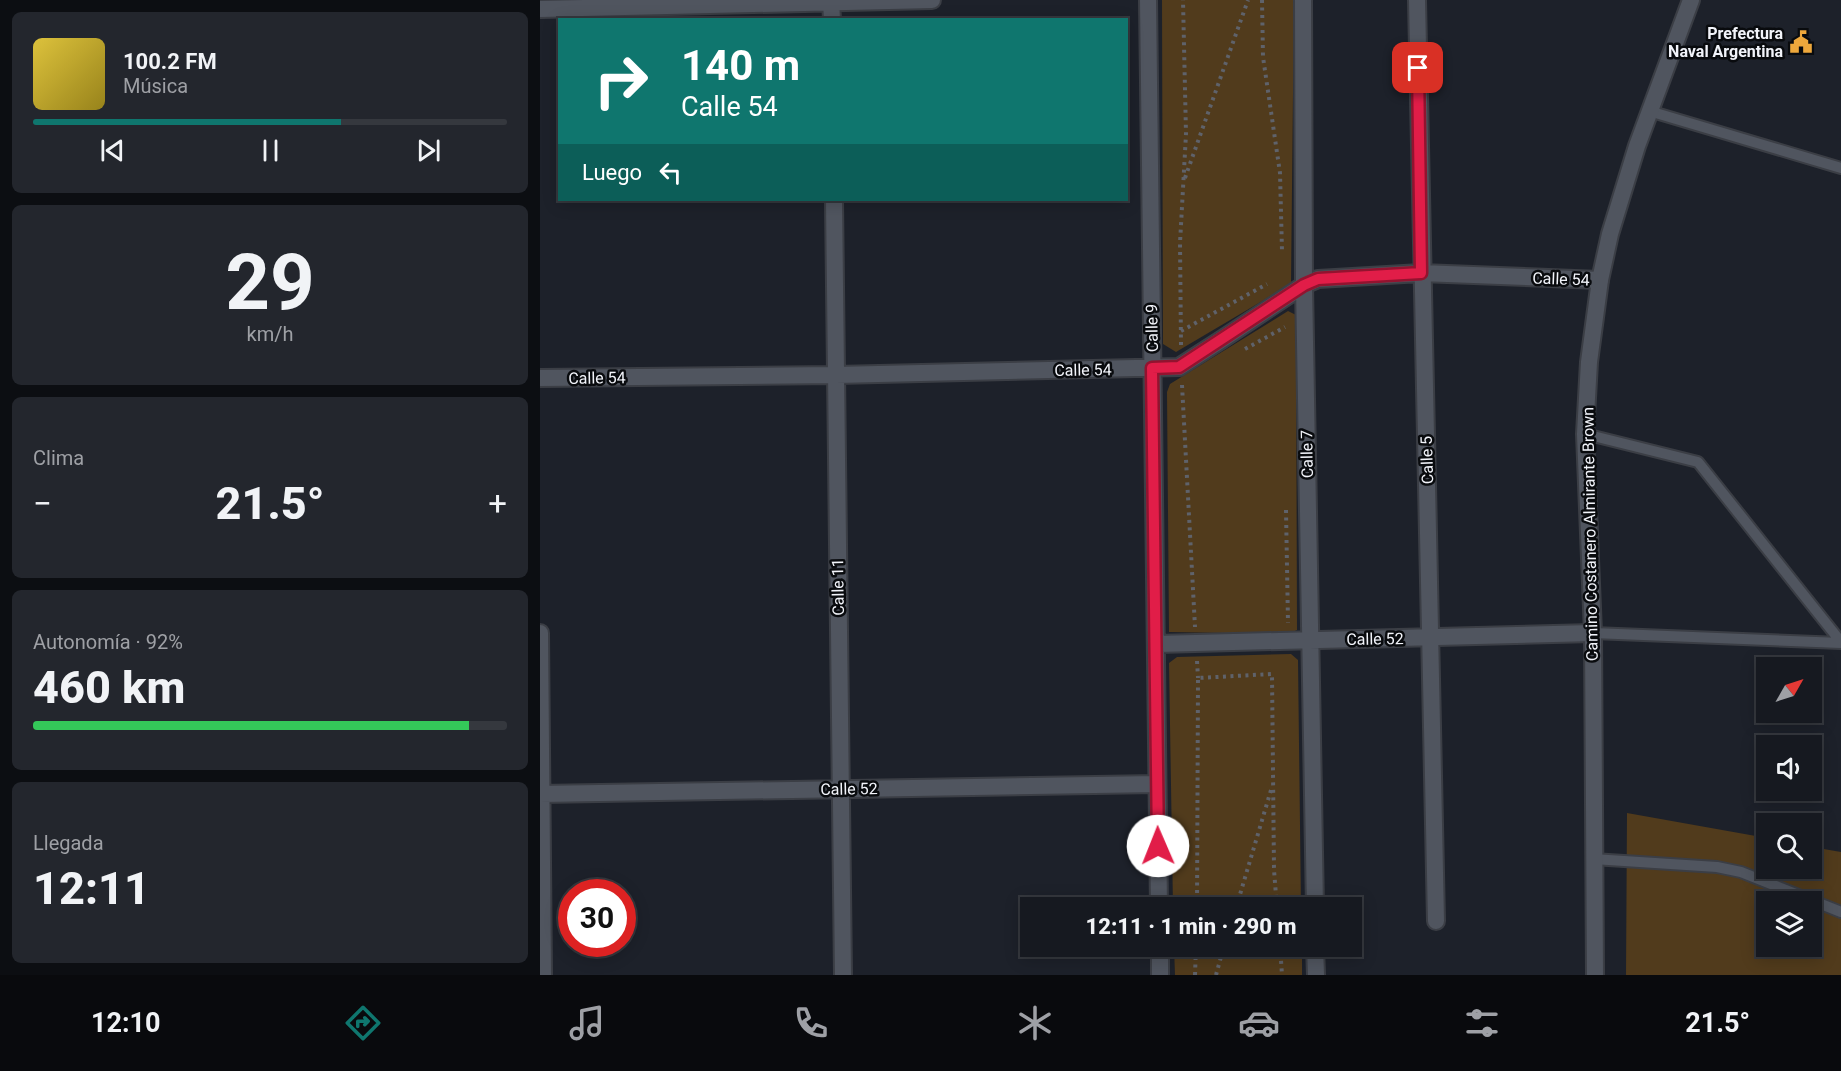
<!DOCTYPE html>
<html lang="es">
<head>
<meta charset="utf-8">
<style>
	body { margin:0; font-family:Roboto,sans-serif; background:#23262d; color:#f1f3f6; height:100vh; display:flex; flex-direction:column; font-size:22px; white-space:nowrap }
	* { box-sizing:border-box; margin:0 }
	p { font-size:20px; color:#9ea0a5 }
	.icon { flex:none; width:33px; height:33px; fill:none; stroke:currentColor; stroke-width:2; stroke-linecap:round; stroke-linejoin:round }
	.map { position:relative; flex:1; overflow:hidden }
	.sheet { display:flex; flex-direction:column; gap:12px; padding:12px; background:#0c0e12; width:540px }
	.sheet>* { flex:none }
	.banner { position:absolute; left:18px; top:18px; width:570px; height:183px; border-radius:0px; box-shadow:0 3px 15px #0003,0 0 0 2px #35383e; background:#0f766e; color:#fff; overflow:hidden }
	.needle { width:39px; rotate:51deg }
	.buttons { position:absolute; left:1216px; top:657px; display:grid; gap:12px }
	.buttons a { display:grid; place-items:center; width:66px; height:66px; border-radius:0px; background:#161920; box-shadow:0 3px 15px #0003,0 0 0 2px #35383e; font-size:30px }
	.speed { position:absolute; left:18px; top:879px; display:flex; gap:12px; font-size:30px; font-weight:700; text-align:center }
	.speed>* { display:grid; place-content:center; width:78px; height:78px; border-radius:50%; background:#161920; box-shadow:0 3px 15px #0003,0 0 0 2px #35383e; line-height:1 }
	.speed .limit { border:9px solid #d22; background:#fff; color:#111 }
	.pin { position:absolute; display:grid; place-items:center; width:51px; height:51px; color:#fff; margin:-26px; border-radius:12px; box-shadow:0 3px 9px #0006 }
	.me { position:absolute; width:66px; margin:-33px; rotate:359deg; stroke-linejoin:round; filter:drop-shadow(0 0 4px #0008) }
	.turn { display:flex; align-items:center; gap:21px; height:126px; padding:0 24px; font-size:27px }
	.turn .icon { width:78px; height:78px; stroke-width:2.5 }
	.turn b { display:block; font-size:42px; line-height:51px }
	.then { display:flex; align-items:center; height:57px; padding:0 24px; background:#0003; gap:12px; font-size:22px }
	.big { font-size:45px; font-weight:800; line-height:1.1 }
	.sheet .tile { flex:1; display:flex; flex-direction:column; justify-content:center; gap:9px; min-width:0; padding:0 21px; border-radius:9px; background:#23262d }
	.sheet .dial { align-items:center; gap:0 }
	.dial b { font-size:78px; line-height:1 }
	.song { display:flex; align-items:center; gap:18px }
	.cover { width:72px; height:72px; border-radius:9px; background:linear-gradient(135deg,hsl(50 70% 55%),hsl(50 70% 35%)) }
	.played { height:6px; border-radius:3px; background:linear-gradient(90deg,#0f766e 65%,#35383e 65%) }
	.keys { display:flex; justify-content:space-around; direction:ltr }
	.heat { display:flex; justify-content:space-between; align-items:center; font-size:33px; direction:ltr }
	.charge { height:9px; border-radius:4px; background:linear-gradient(90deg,#34c759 92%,#35383e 0) }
	.trip { position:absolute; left:480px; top:897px; width:342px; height:60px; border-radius:0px; background:#161920; box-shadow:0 3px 15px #0003,0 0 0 2px #35383e; font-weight:800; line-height:60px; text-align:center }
	.tab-bar { display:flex; height:96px; justify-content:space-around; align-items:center; background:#090a0d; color:#9ea0a5 }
	.tab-bar .icon { width:42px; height:42px }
	.tab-bar .on { color:#0f766e }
	.tab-bar b { font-size:27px; color:#f1f3f6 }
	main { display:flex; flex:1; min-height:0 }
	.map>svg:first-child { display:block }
	.green { fill:#513b1c; fill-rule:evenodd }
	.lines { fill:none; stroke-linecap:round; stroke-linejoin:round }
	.service-casing { stroke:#3b3e45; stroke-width:14 }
	.minor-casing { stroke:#3b3e45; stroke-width:20 }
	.secondary-casing { stroke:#3b3e45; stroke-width:20 }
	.path { stroke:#5f626a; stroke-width:4; stroke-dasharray:3 4.5; stroke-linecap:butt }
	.service { stroke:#50555f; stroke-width:10 }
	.minor { stroke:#50555f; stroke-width:16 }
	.secondary { stroke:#50555f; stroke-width:16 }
	.route-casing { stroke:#92132f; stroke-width:15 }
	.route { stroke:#e11d48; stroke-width:10 }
	.labels { text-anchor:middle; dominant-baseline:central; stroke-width:5; stroke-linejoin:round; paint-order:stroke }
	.poi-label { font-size:16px; font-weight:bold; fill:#f2f4fa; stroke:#090b0e; text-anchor:end }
	.street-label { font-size:16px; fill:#f2f4fa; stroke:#090b0e }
</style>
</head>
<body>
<main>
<section class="sheet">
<div class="tile">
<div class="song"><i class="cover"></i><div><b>100.2 FM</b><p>Música</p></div></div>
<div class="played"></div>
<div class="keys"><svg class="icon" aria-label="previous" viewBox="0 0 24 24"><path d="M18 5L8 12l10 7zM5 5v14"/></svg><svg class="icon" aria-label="pause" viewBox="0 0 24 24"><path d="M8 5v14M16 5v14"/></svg><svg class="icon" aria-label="next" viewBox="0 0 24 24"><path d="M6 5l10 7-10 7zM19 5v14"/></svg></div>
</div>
<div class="tile dial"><b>29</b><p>km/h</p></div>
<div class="tile"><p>Clima</p>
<div class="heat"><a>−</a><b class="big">21.5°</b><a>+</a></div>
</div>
<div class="tile"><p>Autonomía · 92%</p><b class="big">460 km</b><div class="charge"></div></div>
<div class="tile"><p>Llegada</p><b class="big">12:11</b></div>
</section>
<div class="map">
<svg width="1301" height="975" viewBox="0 0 1301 975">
	<rect width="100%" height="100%" fill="#1d212a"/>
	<path class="green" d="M622,0h132l-3,284 -115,68 -13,-8z
		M748,311l8,4 1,315 -9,4 -119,-2 -2,-240 3,-8z
		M751,654l7,6 3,247h-128l-4,-244 8,-6z
		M1087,813l140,25v30h45v-21l29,5v123h-215zM1227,902h45v44h-45z
		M634,947h128v28h-127z"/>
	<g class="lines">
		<g class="service-casing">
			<path id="service" d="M1109,111l192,57
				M1045,434l113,28 143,180
				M1053,633l248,10
				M1053,859l124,8 24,5 100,40"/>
		</g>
		<g class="minor-casing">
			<path id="minor" d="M291,0l1,20
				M608,0l11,908
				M763,0l1,285 11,623
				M877,0c5,307 14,614 19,921
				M0,9l392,-9
				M294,200l9,775
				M0,378l296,-3 343,-8 42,-27 83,-55 14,-6 103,-6 179,7
				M0,633l3,342
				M617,644l436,-11
				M0,794l617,-10
				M620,946v29
				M775,946l1,29"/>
		</g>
		<g class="secondary-casing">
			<path id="secondary" d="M1055,975l-2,-342 -8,-199 4,-72 11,-82 10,-46 27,-88 54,-146"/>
		</g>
		<path class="path" d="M722,0l1,57 17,116 2,78
			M645,178l63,-178
			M641,331l86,-47
			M641,345l-1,-102 6,-109 -3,-134
			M705,349l40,-22
			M642,385l13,242
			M746,510l2,113
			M657,661l1,17
			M657,908l1,-230 74,-4 2,196 3,38
			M696,908l35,-118
			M740,946l2,29
			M655,975l1,-29
			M676,975l8,-29"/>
		<use href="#service" class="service"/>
		<use href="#minor" class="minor"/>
		<use href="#secondary" class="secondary"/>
	</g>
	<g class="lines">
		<g class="route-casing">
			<path id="route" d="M618,846l-6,-478 27,-1 125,-82 14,-6 103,-6 -3,-205"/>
		</g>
		<use href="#route" class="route"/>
	</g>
	<defs>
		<g id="civic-bare" transform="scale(1.8)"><path d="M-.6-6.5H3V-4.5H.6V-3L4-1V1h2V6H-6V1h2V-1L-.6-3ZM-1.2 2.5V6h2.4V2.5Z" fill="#eea83c" stroke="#090b0e" stroke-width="2.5" paint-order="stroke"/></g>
	</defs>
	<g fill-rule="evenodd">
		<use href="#civic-bare" x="1261" y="42"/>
	</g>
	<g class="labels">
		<g class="poi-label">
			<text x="1243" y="33">Prefectura<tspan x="1243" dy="18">Naval Argentina</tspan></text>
		</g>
		<g class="street-label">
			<text transform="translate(1021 279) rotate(2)">Calle 54</text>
			<text transform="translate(612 328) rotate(-91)">Calle 9</text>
			<text transform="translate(543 370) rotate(-1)">Calle 54</text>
			<text transform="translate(57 378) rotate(-1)">Calle 54</text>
			<text transform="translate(767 454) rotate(-91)">Calle 7</text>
			<text transform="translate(887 460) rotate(-92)">Calle 5</text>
			<text transform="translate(1050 534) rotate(-91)">Camino Costanero Almirante Brown</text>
			<text transform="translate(298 587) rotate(-91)">Calle 11</text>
			<text transform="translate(835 639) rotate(-1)">Calle 52</text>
			<text transform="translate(309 789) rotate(-1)">Calle 52</text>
		</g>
	</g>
</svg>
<div class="buttons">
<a><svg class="needle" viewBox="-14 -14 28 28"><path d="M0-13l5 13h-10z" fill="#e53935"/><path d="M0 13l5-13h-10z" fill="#9ea0a5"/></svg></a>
<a><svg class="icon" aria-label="sound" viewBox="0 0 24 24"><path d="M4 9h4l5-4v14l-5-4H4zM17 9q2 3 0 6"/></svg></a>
<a><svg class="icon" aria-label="search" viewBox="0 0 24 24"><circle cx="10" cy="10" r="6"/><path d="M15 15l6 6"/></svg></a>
<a><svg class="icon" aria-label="layers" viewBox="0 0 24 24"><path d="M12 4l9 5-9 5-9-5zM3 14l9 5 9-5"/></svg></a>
</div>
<div class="speed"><div class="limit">30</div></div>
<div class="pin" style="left:878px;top:68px;background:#d93025"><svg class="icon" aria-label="arrive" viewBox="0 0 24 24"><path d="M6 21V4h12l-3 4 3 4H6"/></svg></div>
<svg class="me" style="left:618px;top:846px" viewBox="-20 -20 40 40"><circle r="19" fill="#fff"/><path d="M0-13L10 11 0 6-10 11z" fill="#e11d48"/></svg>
<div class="trip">12:11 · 1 min · 290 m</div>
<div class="banner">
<div class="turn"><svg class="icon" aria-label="right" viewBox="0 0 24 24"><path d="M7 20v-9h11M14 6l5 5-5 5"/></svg><div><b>140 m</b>Calle 54</div></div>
<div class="then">Luego<svg class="icon" aria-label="left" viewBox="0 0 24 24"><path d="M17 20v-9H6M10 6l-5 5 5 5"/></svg></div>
</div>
</div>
</main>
<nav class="tab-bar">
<b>12:10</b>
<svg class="icon on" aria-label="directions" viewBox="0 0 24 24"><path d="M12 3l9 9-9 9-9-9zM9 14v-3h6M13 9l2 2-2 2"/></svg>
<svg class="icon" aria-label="music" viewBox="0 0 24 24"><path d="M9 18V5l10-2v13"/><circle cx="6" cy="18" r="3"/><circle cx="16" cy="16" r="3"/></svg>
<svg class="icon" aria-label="phone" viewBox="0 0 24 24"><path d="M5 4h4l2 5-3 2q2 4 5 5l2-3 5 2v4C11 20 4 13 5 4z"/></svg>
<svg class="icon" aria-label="climate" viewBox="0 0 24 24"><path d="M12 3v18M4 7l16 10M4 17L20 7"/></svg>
<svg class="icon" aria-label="car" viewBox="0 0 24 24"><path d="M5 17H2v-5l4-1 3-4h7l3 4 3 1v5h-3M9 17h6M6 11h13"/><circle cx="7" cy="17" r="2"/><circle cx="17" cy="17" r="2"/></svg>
<svg class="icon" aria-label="filters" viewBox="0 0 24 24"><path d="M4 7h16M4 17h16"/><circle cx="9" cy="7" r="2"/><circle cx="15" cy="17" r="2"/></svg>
<b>21.5°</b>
</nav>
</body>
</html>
